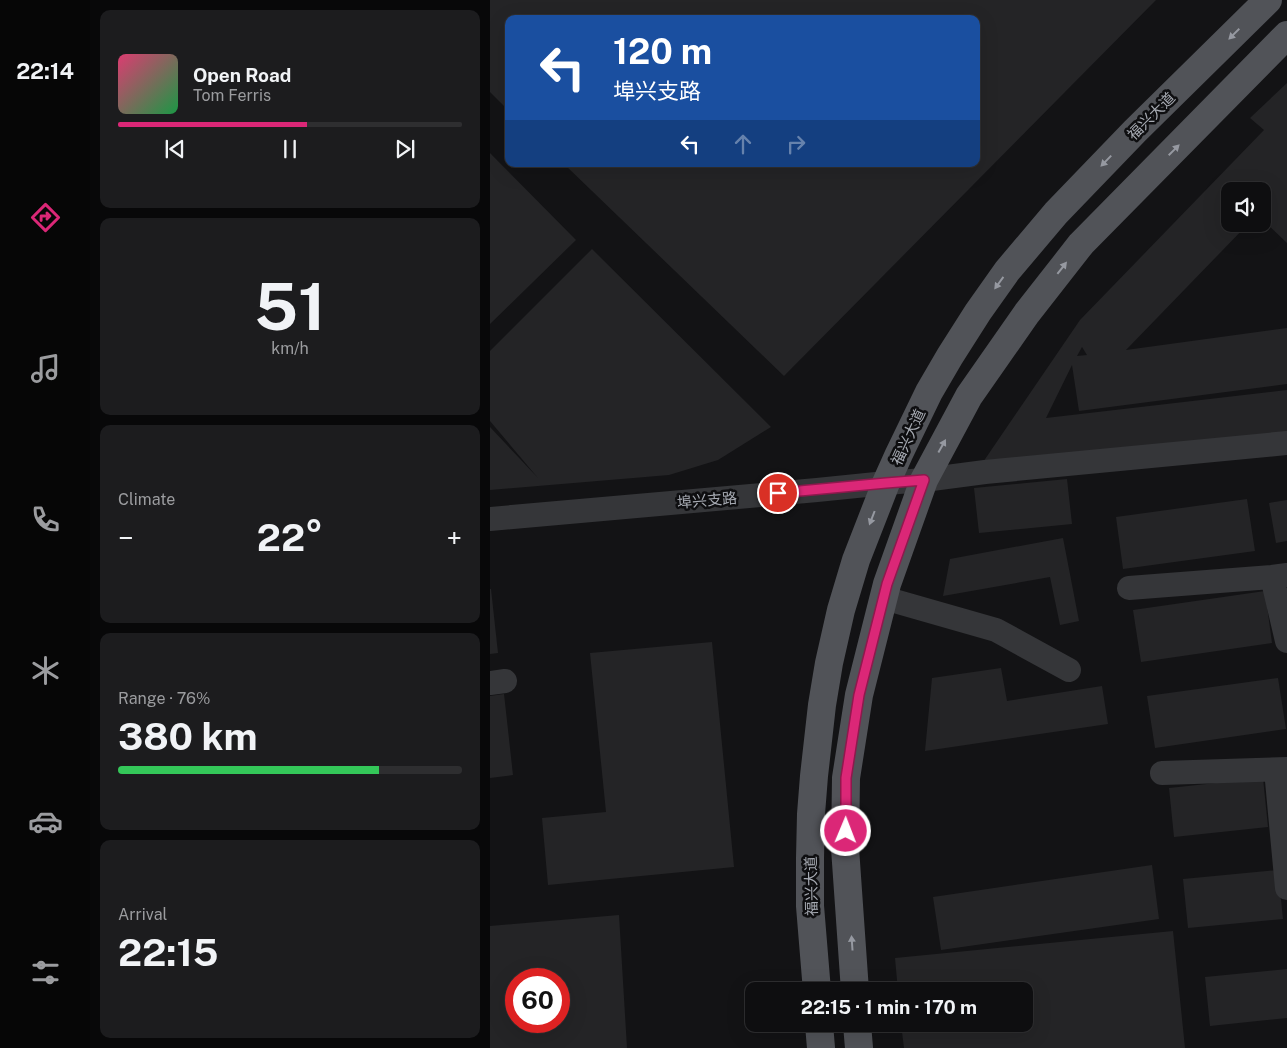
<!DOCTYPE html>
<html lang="en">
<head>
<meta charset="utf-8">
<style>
	body { margin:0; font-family:"Public Sans","Noto Sans SC",sans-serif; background:#1c1c1e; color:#f1f3f6; height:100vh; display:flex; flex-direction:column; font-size:19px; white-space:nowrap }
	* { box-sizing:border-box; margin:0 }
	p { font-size:16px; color:#9b9c9f }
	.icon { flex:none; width:28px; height:28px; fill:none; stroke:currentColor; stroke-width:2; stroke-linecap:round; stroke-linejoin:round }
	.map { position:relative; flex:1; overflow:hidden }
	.details { display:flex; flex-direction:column; gap:10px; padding:10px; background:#080809; width:400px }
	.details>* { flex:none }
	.hud { position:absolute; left:15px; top:15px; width:475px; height:152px; border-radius:10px; box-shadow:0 5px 20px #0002,0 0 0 1px #2e2e30; background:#1a4fa0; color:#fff; overflow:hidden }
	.fabs { position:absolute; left:731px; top:182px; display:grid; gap:10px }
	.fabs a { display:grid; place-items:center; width:50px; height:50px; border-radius:10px; background:#0e0e10; box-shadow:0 5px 20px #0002,0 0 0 1px #2e2e30; font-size:25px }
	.speed { position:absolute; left:15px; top:968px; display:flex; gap:10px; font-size:25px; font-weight:700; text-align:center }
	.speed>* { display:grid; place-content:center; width:65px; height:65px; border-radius:50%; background:#0e0e10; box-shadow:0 5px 20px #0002,0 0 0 1px #2e2e30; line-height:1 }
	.speed .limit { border:8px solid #d22; background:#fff; color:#111 }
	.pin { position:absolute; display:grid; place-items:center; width:42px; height:42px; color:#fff; margin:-21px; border:2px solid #fff; border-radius:50%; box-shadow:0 1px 5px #0007 }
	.me { position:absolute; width:55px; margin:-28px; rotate:1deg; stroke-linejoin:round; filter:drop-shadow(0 0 4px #0008) }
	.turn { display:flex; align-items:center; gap:18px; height:105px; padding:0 25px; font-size:22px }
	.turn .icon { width:65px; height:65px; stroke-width:2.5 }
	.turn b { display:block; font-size:35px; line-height:42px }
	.lanes { display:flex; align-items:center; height:48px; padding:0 25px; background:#0003; justify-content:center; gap:25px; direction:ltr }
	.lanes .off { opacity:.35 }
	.big { font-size:38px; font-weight:700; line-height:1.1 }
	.details .card { flex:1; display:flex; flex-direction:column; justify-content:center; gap:8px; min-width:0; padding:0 18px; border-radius:10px; background:#1c1c1e }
	.details .dial { align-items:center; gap:0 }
	.dial b { font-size:65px; line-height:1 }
	.song { display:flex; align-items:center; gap:15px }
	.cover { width:60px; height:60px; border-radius:8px; background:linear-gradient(135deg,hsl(340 70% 55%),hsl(140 70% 35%)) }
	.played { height:5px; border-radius:2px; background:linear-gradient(90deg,#db2777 55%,#2e2e30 55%) }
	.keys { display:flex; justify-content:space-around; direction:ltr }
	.heat { display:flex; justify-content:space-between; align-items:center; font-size:28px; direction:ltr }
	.charge { height:8px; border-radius:4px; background:linear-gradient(90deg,#34c759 76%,#2e2e30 0) }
	.trip { position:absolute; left:255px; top:982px; width:288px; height:50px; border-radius:10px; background:#0e0e10; box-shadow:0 5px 20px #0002,0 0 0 1px #2e2e30; font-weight:700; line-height:50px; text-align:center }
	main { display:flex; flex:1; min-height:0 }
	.menu { display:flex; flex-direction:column; width:90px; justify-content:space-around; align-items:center; background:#060606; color:#9b9c9f }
	.menu .icon { width:35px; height:35px }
	.menu .on { color:#db2777 }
	.menu b { font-size:22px; color:#f1f3f6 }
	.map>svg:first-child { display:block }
	.building { fill:#242426; fill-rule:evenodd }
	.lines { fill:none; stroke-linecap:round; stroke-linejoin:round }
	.minor { stroke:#353639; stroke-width:24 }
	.major { stroke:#515358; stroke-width:28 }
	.oneway { fill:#9699a1 }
	.route-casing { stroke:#8e194d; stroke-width:12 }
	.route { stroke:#db2777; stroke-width:9 }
	.labels { text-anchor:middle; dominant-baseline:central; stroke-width:5; stroke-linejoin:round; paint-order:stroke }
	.street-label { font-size:15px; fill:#a7abb3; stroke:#0e0e10 }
</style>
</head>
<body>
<main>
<nav class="menu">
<b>22:14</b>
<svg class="icon on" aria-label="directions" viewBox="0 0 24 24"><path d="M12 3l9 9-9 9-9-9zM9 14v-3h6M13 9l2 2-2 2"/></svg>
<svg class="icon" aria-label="music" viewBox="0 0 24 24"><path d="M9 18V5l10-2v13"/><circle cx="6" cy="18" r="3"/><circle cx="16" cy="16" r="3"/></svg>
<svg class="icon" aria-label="phone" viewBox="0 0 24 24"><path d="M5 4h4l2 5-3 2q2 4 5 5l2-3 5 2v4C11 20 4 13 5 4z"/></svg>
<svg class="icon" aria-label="climate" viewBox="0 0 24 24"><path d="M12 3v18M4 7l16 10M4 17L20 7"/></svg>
<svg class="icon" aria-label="car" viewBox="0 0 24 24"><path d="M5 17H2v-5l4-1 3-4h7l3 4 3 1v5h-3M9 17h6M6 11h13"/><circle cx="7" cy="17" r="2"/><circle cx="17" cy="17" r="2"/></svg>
<svg class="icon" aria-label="filters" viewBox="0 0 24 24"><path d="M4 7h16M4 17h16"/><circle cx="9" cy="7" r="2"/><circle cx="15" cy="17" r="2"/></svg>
</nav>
<section class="details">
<div class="card">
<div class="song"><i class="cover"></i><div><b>Open Road</b><p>Tom Ferris</p></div></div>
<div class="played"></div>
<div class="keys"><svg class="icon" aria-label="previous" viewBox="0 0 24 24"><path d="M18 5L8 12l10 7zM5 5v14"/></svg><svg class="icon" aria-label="pause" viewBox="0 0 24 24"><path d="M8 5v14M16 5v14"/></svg><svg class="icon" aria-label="next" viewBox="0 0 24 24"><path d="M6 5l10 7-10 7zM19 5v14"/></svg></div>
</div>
<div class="card dial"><b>51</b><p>km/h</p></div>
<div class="card"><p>Climate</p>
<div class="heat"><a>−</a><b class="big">22°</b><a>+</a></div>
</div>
<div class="card"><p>Range · 76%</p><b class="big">380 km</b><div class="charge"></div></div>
<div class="card"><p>Arrival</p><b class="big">22:15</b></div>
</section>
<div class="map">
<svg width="797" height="1048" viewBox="0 0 797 1048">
	<rect width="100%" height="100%" fill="#131315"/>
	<path class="building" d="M0,0h666l-372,376 -220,-212h412v-145h-467v92l-19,-19z
		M797,83v160l-25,-24v-28h-32v33h18l-122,126 161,-22v56l-208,27 -7,-46 -26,53 241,-28v48l-308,30 101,-148 184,-190 -14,-12zM592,347l5,8 -10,1z
		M0,153l86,87 -86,84z
		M102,249l179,178 -53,33 -49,15 -179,15v-63l48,51 -48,-57v-70z
		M577,479l5,45 -93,9 -5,-45z
		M757,499l8,52 -132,18 -7,-52z
		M797,500v41l-11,2 -7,-40z
		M573,538l16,83 -19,4 -10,-48 -107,19 7,-37z
		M0,589h1l7,64 -8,1z
		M775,591l7,52 -131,19 -8,-52z
		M222,642l22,225 -186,18 -6,-67 64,-6 -16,-159z
		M511,668l6,33 95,-15 6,38 -183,27 7,-73z
		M788,678l8,51 -131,19 -8,-52z
		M14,694l9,81 -23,3v-82z
		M773,778l5,49 -94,10 -5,-49z
		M662,865l7,54 -218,31 -8,-53z
		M788,870l5,49 -95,9 -5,-49z
		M129,915l8,133h-137v-122zM26,979h43v42h-43z
		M683,931l12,117h-281l-3,-24h123v-33h-126l-3,-33z
		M797,969v49l-77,8 -5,-49z"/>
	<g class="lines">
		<path class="minor" d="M0,519l327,-29 69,-7 38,-3 61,-8 302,-29
			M782,577l15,64
			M639,588l143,-11 15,-2
			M394,598l112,32 73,40
			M0,683l15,-2
			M786,770l11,118
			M672,773l125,-4"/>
		<path class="major" d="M327,991l-7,-85v-48l1,-44 3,-38 8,-71 7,-42 12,-53 15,-50 30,-77 13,-29 30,-62 21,-36 28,-44 29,-41 49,-58 79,-82 133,-131
			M365,991l-10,-143 1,-70 13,-83 28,-111 37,-104 45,-84 58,-83 54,-69 206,-209
			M329,1024l2,24
			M367,1024l2,24"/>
	</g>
	<defs><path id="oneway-solid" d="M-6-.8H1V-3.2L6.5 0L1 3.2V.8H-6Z" transform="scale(1.25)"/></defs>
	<g class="oneway">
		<use href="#oneway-solid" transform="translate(744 34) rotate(135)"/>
		<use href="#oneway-solid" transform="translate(684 150) rotate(-45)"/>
		<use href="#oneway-solid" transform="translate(616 161) rotate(134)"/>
		<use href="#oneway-solid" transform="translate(572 268) rotate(-52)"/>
		<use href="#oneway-solid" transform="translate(509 283) rotate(126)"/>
		<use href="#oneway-solid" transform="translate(452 446) rotate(-61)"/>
		<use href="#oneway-solid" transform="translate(382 518) rotate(111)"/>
		<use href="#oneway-solid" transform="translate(362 943) rotate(-94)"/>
	</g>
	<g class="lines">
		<g class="route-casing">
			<path id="route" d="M288,493l108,-10 38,-3 -37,104 -28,111 -13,83v53"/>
		</g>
		<use href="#route" class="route"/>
	</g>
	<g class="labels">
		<g class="street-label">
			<text transform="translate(661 116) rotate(-45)">福兴大道</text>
			<text transform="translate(418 437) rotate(-65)">福兴大道</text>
			<text transform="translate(217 500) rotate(-5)">埠兴支路</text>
			<text transform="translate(321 886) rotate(-91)">福兴大道</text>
		</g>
	</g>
</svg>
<div class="fabs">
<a><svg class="icon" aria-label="sound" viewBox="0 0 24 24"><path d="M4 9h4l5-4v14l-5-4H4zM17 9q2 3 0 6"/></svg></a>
</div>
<div class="speed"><div class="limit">60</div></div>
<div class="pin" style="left:288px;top:493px;background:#d93025"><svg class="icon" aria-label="arrive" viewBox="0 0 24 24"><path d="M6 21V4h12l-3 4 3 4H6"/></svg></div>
<svg class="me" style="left:356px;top:831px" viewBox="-20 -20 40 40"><circle r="17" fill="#db2777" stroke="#fff" stroke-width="3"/><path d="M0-11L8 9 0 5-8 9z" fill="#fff"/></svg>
<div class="trip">22:15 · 1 min · 170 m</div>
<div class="hud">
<div class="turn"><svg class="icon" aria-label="left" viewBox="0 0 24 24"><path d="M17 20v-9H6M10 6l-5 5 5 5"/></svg><div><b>120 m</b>埠兴支路</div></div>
<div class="lanes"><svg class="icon" aria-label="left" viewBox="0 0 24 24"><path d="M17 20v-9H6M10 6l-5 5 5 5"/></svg><svg class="icon off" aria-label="ahead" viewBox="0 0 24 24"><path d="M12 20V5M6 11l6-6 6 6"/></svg><svg class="icon off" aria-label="right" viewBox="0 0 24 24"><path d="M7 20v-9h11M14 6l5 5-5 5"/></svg></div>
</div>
</div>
</main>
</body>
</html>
